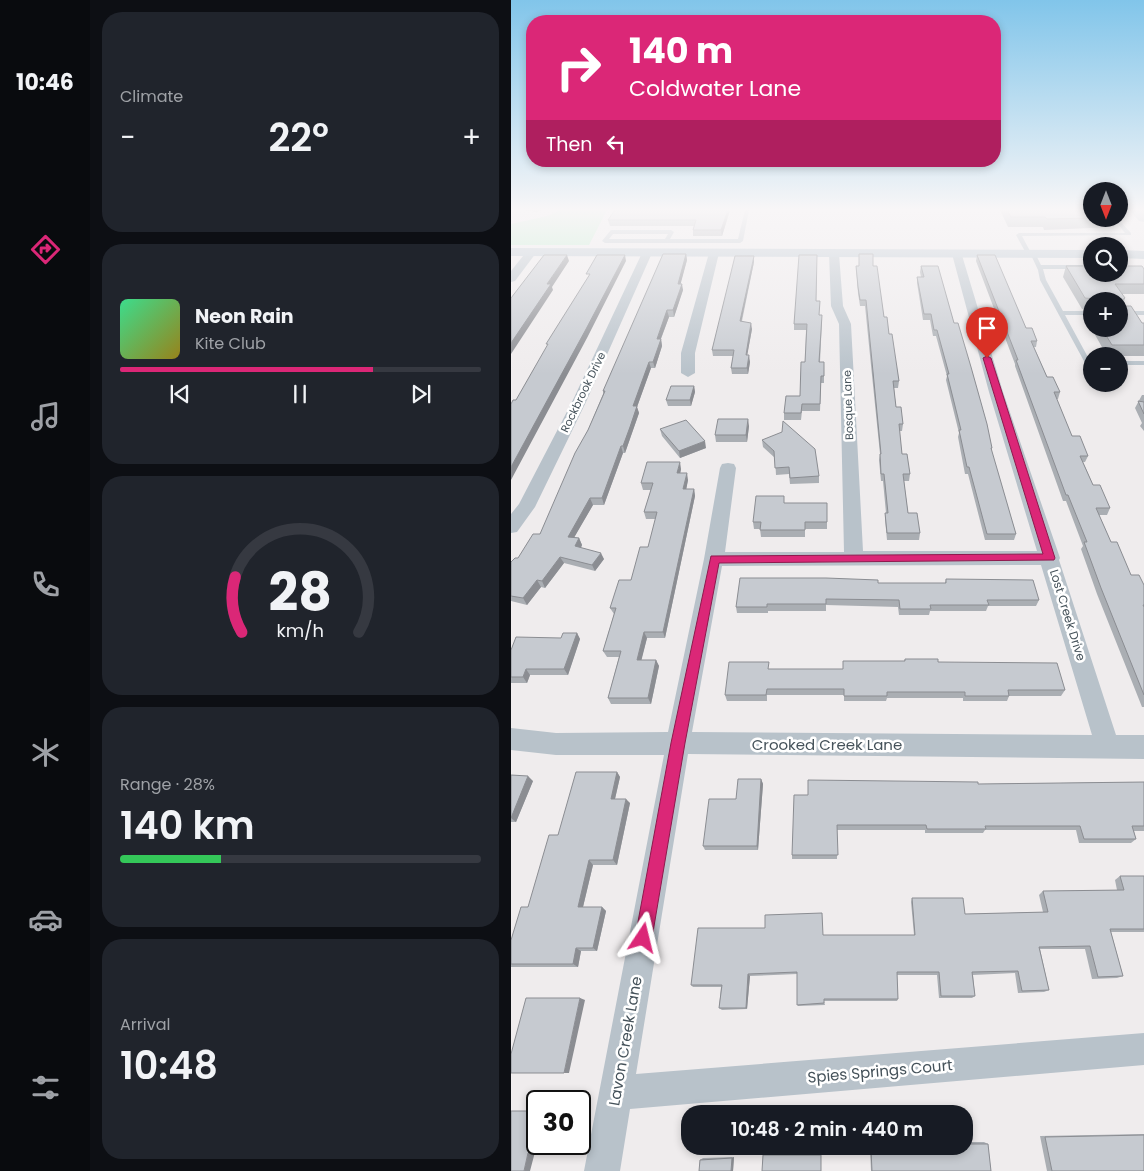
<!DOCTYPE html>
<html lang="en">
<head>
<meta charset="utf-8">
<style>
	body { margin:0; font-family:Poppins,sans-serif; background:#20242c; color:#f1f3f6; height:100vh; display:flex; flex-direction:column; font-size:19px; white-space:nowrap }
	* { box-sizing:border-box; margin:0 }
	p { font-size:16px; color:#9ea1a6 }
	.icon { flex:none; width:28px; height:28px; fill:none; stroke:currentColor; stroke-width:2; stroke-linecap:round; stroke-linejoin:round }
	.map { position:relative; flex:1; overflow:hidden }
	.sheet { display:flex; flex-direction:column; gap:12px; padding:12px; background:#0d0f14; width:421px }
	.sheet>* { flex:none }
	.banner { position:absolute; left:15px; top:15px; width:475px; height:152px; border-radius:20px; box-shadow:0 2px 8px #0003; background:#db2777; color:#fff; overflow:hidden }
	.needle { width:32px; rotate:180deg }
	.buttons { position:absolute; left:572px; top:182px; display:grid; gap:10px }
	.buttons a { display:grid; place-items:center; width:45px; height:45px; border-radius:50%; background:#171b24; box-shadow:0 2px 8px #0003; font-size:25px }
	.speed { position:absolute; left:15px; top:1090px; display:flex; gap:10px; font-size:25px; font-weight:700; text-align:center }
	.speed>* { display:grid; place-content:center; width:65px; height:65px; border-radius:50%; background:#171b24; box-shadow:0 2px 8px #0003; line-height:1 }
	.speed .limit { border:2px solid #111; border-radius:8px; background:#fff; color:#111 }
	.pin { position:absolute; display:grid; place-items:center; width:42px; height:42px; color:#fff; margin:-51px -21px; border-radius:50% 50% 50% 0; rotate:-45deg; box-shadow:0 0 5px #0007 }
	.pin .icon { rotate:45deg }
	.me { position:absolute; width:55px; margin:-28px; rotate:10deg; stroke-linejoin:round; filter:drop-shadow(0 0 4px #0008) }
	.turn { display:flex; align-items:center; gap:18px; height:105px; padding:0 20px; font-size:22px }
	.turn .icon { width:65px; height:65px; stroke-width:2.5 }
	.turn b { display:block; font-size:35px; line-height:42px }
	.then { display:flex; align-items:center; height:48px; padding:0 20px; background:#0003; gap:10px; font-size:19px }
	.big { font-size:38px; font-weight:600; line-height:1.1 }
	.sheet .widget { flex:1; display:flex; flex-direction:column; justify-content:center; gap:8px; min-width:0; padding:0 18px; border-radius:20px; background:#20242c }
	.sheet .dial { align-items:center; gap:0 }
	.dial svg { height:130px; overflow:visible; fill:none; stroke:#363941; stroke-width:7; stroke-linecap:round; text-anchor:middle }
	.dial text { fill:#f1f3f6; stroke:none }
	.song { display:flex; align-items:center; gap:15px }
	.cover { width:60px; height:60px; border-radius:8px; background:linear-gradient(135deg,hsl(150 70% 55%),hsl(50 70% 35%)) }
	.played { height:5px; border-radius:2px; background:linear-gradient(90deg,#db2777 70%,#363941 70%) }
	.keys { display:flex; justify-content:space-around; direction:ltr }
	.heat { display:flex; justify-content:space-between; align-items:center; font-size:28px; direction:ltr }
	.charge { height:8px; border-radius:4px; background:linear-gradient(90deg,#34c759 28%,#363941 0) }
	.trip { position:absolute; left:170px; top:1105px; width:292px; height:50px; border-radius:20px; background:#171b24; box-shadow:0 2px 8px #0003; font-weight:600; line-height:50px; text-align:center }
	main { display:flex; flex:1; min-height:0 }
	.dock { display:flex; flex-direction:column; width:90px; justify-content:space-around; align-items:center; background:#090b0e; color:#9ea1a6 }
	.dock .icon { width:35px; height:35px }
	.dock .current { color:#db2777 }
	.dock b { font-size:22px; color:#f1f3f6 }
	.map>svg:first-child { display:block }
	.green { fill:#baeeca }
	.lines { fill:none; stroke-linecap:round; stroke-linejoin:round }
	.lane { fill:#b8c2ca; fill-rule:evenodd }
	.street { fill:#b8c2ca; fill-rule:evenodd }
	.secondary { fill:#b8c5cf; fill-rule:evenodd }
	.wall { fill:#aaaeb3; fill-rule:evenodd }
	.shaded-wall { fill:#8b8d92 }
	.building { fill:#c6cad0; stroke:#8b8d92 }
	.route { fill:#db2777; stroke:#8e194d }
	.labels { text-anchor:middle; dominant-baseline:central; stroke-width:5; stroke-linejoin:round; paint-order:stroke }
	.far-street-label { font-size:11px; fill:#45525a; stroke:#fff }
	.street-label { font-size:12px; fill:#45525a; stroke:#fff }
	.near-street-label { font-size:15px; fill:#45525a; stroke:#fff }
</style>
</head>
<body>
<main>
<nav class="dock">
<b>10:46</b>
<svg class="icon current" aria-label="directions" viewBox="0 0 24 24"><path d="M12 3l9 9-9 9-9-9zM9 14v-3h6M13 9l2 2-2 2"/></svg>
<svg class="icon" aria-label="music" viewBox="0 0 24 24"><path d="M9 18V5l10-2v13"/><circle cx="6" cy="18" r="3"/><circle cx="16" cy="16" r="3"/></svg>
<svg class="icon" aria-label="phone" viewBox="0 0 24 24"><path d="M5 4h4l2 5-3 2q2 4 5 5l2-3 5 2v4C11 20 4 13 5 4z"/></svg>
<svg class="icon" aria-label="climate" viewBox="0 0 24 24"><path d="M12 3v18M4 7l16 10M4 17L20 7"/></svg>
<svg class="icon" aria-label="car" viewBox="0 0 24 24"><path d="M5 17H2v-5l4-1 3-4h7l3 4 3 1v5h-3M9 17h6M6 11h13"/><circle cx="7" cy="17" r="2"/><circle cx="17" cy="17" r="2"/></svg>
<svg class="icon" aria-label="filters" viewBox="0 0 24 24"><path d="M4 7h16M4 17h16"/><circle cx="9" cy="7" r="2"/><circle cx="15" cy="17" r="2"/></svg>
</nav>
<section class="sheet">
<div class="widget"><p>Climate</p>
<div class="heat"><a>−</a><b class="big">22°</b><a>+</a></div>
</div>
<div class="widget">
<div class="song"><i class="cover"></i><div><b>Neon Rain</b><p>Kite Club</p></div></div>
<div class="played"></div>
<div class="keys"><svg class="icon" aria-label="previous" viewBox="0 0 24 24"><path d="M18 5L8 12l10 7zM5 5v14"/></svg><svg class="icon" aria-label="pause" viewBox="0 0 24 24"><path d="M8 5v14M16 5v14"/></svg><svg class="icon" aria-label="next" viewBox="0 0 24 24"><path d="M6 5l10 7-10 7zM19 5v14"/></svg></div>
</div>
<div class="widget dial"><svg viewBox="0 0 100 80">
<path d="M14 69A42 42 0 1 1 86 69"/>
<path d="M14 69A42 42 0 0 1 10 35" stroke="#db2777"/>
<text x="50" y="56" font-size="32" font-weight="700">28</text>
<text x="50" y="72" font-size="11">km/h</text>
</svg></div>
<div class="widget"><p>Range · 28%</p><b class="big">140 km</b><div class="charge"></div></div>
<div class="widget"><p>Arrival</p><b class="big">10:48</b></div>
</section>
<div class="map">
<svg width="633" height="1171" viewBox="0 0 633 1171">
	<rect width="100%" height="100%" fill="#efeced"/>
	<path class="green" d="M50,210h46l-18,35h-78v-21l36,-8z"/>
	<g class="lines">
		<path class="lane" d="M234,210h4l-6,31 -3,2h-135l-3,-2 9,-11h60l3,2 -4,7h68zM102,234h55l-3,5h-56z
			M603,219h4l13,14v2l-109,1 9,17h4l6,12h51v4h-49l3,11 17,31h29v4h-27l25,46h2v4l-7,-2 -45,-83 -2,-10 -7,-15h-4l-11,-20 3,-2h106z
			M609,311h24v4h-24z
			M609,361h24v4h-24z"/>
		<path class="street" d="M20,250l5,3 -21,28 -4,1v-11l16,-20z
			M136,250l5,3 -66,149 -51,105 -18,25 -6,1v-19l8,-10 53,-102 70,-149z
			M203,250l5,3 -24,100v20l-7,4 -7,-4v-20l28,-100z
			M323,251l5,3 4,52 8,18 12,227h174l-48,-159 -37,-138 5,-3 4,1 42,140 57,166 -1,2 57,175h28v24l-456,-5 -52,320 508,-41v32l-514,44 -10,62h-36l80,-416h-108l-45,-5v-22l45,5 112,-1 36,-173 16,-91 2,-4 6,-1 6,1 2,4 -11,84h119l-5,-228 -8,-18 -2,-52zM530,565l51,170 -400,-3 30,-166z"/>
		<path class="secondary" d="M619,210h14v12l-5,-1z
			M0,248l581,2v8l-581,-2z
			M609,250l24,1v8l-24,-1z"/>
	</g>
	<path class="wall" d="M15,210h16l-7,2z
		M104,210h115l-8,26h-29v-6l1,-4h-84l-2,-6z
		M489,210h92v9h24l-2,8 -70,3 -1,-3h-35z
		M175,254l1,6 -7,24 3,6 -9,27h-5l-8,22 1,7 -7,22h-4l-14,39 2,6 -14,40h-2l-19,52h-11l-19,32 5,1 3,7 -1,3 23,11 -9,12 -31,-8 -19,25 -4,-1 -14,18 -16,-4v-39l7,-4 22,-24 48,-104 15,-36v-3z
		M466,255l49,73 11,13 -1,6h-2l13,30 13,15 -2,7h-2l16,37 16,20 -3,6h-2l10,23 17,23 -3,7h-8l12,27 20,33 13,10v122h-2l-45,-113 -16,-45 2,-3 -17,-45h-3l-48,-135v-2l-39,-103z
		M243,262l-12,59 10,8 -5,26 3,7 -2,12h-16l-1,-6 2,-12h-20l-1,-6z
		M345,266h17l11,51 5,17 10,47 -1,7h-4l2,19 7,17 -1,7h-3l3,23 8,20 -1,7h-5l4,32 12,20 -1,7h-32l-2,-21v-6h1l-3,-32h-2l-2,-21 1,-6 -15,-148h-5l-2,-13z
		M410,266l33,57 38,125 -1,3 25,83 -2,6h-29l-17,-66h-3l-7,-37 1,-4 -13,-53 1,-4 -11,-40h-3l-3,-16h-7l-6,-37v-6h4l-1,-5z
		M555,266l78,3v25h-22l3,4 -2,8 19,17h2v33h-37l-22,-39 3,-8h-6l-19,-32zM581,301h28v28h-28z
		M306,301l2,14 3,6 -2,41h4v21h-3l-1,28h-18l-1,9h-17v-7l16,-17 5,-34 1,-32h-12v-6z
		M183,386l1,6 -4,14h-23l-2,-6z
		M631,395h2v36l-4,-5 2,-3 -7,-15z
		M238,426l-2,16h-31l-1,-7z
		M149,429l46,19 -26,10 -18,-22z
		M251,440l57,36v7l-29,1 -1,-10 -13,1 -1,-17 -12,-11z
		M170,469l-1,4 8,7 -2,9h8l1,7 -30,142h-18l-6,22h15l3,6 -8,38h-40l-3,-6 11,-41h-12l-4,-6 11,-37 -4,-6 21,-28 17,-33 8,-28h-10l-2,-7 7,-22h-8l-2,-7z
		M274,503h42v26h-22v8h-44l-1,-8h-6l-1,-7z
		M435,579l93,21 -3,6h-48l-2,5h-56l-1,4h-30l-1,-8 -72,-2v6h-58v2h-31l-1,-6 142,-24h67z
		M66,633l3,6 -12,36h-38l-3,8h-16v-33l50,-12z
		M394,659l33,3 127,28 -4,6h-52l-2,5h-44v-3h-76l-1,3h-42v-6h-77v6h-40l-2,-6 44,-26h74l61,-8z
		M106,772l3,5 -5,22 15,4 -13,62h-24l-10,42h19l4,4 -9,40h-16l-3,16h-67v-27l17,-33 30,-72z
		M0,775l22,6 -17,41h-5z
		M250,779l2,5 -5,66h-53l-2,-4 33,-47z
		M633,782v49h-10l2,8 -5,4h-52l-3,-13h-91l-2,3h-58v-3h-88v29h-45v-4l16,-60 170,-11z
		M609,876h24v56h-33l12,44 -6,2 -25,1 -7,-30h-45l9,41 -5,2 -26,1 -3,-20 -42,2 2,21 -3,2h-33l-2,-23h-40l1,24 -1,2h-73l1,4 -27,1 -1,-32 -47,2 -3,33 -25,1 -3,-2 2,-21h-28l-2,-2 132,-50h91l-3,-33 1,-4 53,16 78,-2 -4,-17 4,-4 74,-1 -2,-10z
		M633,1134v37h-97l-7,-35z
		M454,1142h19l4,2 3,27h-120l-1,-23h48v-2h47z
		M253,1153h57v18l-58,-16z
		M223,1157l-1,14h-34l1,-11 3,-2z"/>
	<path class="shaded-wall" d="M24,210h7l-7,2z
		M217,210h2l-8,26 -1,-6z
		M175,254l1,6 -8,30 -1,-6z
		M56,255l2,6 -17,26 1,3 -42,64v-11l36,-59z
		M114,255l1,6 -39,77 -76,142v-13z
		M243,256v6l-14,65v-6z
		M171,284l1,6 -9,27 -1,-7z
		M156,310l2,7 -11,29 -1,-7z
		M240,323l1,6 -6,33v-7z
		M150,339l1,7 -7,22 -2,-6z
		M238,355l1,7 -2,12 -1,-6z
		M138,362l2,6 -14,39 2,6 -14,40 -2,-7 10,-40z
		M183,386l1,6 -4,14 -1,-6z
		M237,419l1,7 -2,16 -1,-7z
		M194,441l1,7 -26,10 -1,-7z
		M110,446l2,7 -19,52 -2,-7z
		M169,462l1,7 -2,11 -2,-7z
		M176,473l1,7 -3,16 -2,-7z
		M183,489l1,7 -30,142 -2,-6z
		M79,498l3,7 -22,38 -3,-6z
		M68,538l3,7 -4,8 -3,-7z
		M90,553l3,6 -9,12 -3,-6z
		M49,557l4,6 -19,25 -3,-7z
		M26,580l4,7 -14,18 -4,-7z
		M133,632l3,6 -7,28 -3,-6z
		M66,633l3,6 -12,36 -4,-6z
		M145,660l3,6 -8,38 -3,-6z
		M15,669l4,6 -3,8 -4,-6z
		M106,772l3,5 -6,26 -3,-4z
		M17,776l5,5 -17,41 -5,-4z
		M250,779l2,5 -5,66 -1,-4z
		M115,799l4,4 -13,62 -4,-5z
		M78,860l4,5 -11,46 -4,-4z
		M91,907l4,4 -9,40 -4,-3z
		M65,948l5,3 -3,16 -5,-3z
		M237,974l2,2 -3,33 -1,-1z
		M69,998l5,2 -16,73h-5z
		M38,1144h6l-2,8 -6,1z
		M24,1152l-5,19h-6l4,-18z
		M223,1157l-1,14h-2l1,-13z"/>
	<path class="building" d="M104,210h113l-7,20h-28l3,-10h-88z
		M496,210h85v8l-45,1 -2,-2h-34z
		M152,254h23l-8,30h4l-9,26h-6l-10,29h4l-8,23h-4l-16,44h4l-7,21 -7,19h-2l-19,52h-12l-22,39 11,1 -4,8 26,7 -9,12 -32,-8 -18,24 -5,-1 -14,18 -12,-2v-34l4,-4h3l15,-24h7l35,-81 13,-23 17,-39h-2z
		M348,254h14v12h4l7,51h3l2,17h3l7,47h-6l3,26h5l2,17h-4l3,30h5l3,20h-7l5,39h9l3,20h-33l-2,-20h3l-4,-39h-3l-1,-20h1l-15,-154h-6l-2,-13 -2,-21h3z
		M33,255h23l-20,29h4l-40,59v-45z
		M86,255h28l-40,76 -74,136v-63l2,-4h3l32,-56h-2l44,-70h-4z
		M288,255h18l-1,46h4l-1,14h3l-3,47h5v14h-3l-1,28h-18l-1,9h-17l2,-17h14l1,-34h4l2,-38h-13z
		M466,255h18l31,73h6l5,13h-6l16,36h6l7,15h-6l18,44h8l8,20h-8l13,29h7l10,23h-14l15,34h6l14,33h8l5,10v20h-1l1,2v88l-43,-107 -17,-46h3l-19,-47h-2l-50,-135h2z
		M224,256h19l-14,65 11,2 -5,32h3l-2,13h-16l3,-18h-22z
		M410,266h17l16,57h4l13,44 16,57 5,24h-1l25,86h-29l-18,-67h-2l-8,-37h2l-14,-56h2l-12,-44h-3l-3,-16h-7l-7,-37h7z
		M555,266h26v8h28v-8h22l2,3v15h-29l10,14 -3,2 1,6h8l11,17h2v22h-32l-10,-16h18v-28h-23v-2l-12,-1z
		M578,306h3v6z
		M160,386h23l-4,14h-24z
		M627,401l6,1v12z
		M207,419h30l-2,16h-31z
		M175,420l19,21 -26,10 -19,-22z
		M272,421l32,28 4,27 -29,2 -1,-11 -14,1 -1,-17 -12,-11 20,-8z
		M136,462h33l-3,11h10l-4,16h11l-31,143h-19l-7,28h19l-8,38h-40l13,-47h-18l13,-43h-6l9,-28h12l9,-33h8l9,-35h-13l9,-29h-12z
		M245,496h28v7h43v19h-22v8h-45l1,-8h-8z
		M229,578h86l52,2v3h68v-4l87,1 6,20h-52l2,5h-59l1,4h-31l-1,-9 -73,-1v5h-59v3h-31z
		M52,633h14l-13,36h-38l-3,8h-12v-27l5,-13 45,1z
		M394,659h33v3l119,1 8,27h-57l1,6h-44v-4h-78v4h-43v-7h-77l-1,6h-41l4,-33h40l-1,7h75v-8h62z
		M65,772h41l-6,27h15l-13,61h-24l-11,47h24l-9,41h-17l-3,16h-62v-24l10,-33h7l21,-72h9z
		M0,775l17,1 -17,42z
		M227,779h23l-4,67h-54l6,-47h27z
		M297,780l170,2v2l166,-2v44h-12l4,13h-52l-4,-13h-95l1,3h-59l-1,-4h-89l1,30h-46l2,-60h14z
		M609,876h24v53h-34l13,47 -25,1 -8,-31 -51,1 10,43 -27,1 -4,-20 -46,1 3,24h-34l-2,-24h-42l1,27h-74v4l-27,2v-33l-49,2 -2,34h-27l3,-23h-31l7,-57h67v-13l57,-2 1,22h92l-3,-37h51l2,16 83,-2 -5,-21 81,-1z
		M15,998h54l-16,75h-53v-19z
		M0,1111h26v33h12l-2,9h-19l-4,18h-13z
		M633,1135v36h-92l-7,-34z
		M454,1144h23l3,27h-119l-1,-21h49v-4h45z
		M252,1155h58v16h-59z
		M221,1158l-1,13h-32l1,-11z"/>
	<linearGradient id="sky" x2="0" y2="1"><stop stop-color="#81c5ea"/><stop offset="0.56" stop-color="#f8f6f7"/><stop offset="1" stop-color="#f8f6f7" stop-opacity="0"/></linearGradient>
	<rect width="633" height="374" fill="url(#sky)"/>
	<path class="route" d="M476,356l4,2 64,200 -1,2 -335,3 -34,180 -33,195 -3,6 -6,2 -6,-2 -2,-6 36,-195 40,-187 332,-2 -60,-196z"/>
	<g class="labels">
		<g class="far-street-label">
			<text transform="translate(72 392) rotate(-64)">Rockbrook Drive</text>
			<text transform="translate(337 405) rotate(-92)">Bosque Lane</text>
		</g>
		<g class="street-label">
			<text transform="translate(557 615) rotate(73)">Lost Creek Drive</text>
		</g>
		<g class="near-street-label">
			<text x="316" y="744">Crooked Creek Lane</text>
			<text transform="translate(114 1041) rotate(-80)">Lavon Creek Lane</text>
			<text transform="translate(369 1071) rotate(-5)">Spies Springs Court</text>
		</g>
	</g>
</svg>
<div class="buttons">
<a><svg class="needle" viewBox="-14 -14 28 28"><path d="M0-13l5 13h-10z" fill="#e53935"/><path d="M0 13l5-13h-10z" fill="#9ea1a6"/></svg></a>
<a><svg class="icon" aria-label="search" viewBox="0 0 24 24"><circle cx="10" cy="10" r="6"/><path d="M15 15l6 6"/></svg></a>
<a>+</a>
<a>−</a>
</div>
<div class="speed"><div class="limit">30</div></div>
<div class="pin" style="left:476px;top:358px;background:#d93025"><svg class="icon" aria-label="arrive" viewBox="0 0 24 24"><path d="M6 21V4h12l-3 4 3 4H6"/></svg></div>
<svg class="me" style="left:132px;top:938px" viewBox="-20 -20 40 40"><path d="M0-17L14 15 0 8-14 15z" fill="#db2777" stroke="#fff" stroke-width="4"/></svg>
<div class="trip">10:48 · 2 min · 440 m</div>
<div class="banner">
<div class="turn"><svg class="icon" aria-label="right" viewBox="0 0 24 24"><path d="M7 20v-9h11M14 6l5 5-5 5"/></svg><div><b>140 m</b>Coldwater Lane</div></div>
<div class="then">Then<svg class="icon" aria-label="left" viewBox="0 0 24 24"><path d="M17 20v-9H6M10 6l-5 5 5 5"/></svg></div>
</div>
</div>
</main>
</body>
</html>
